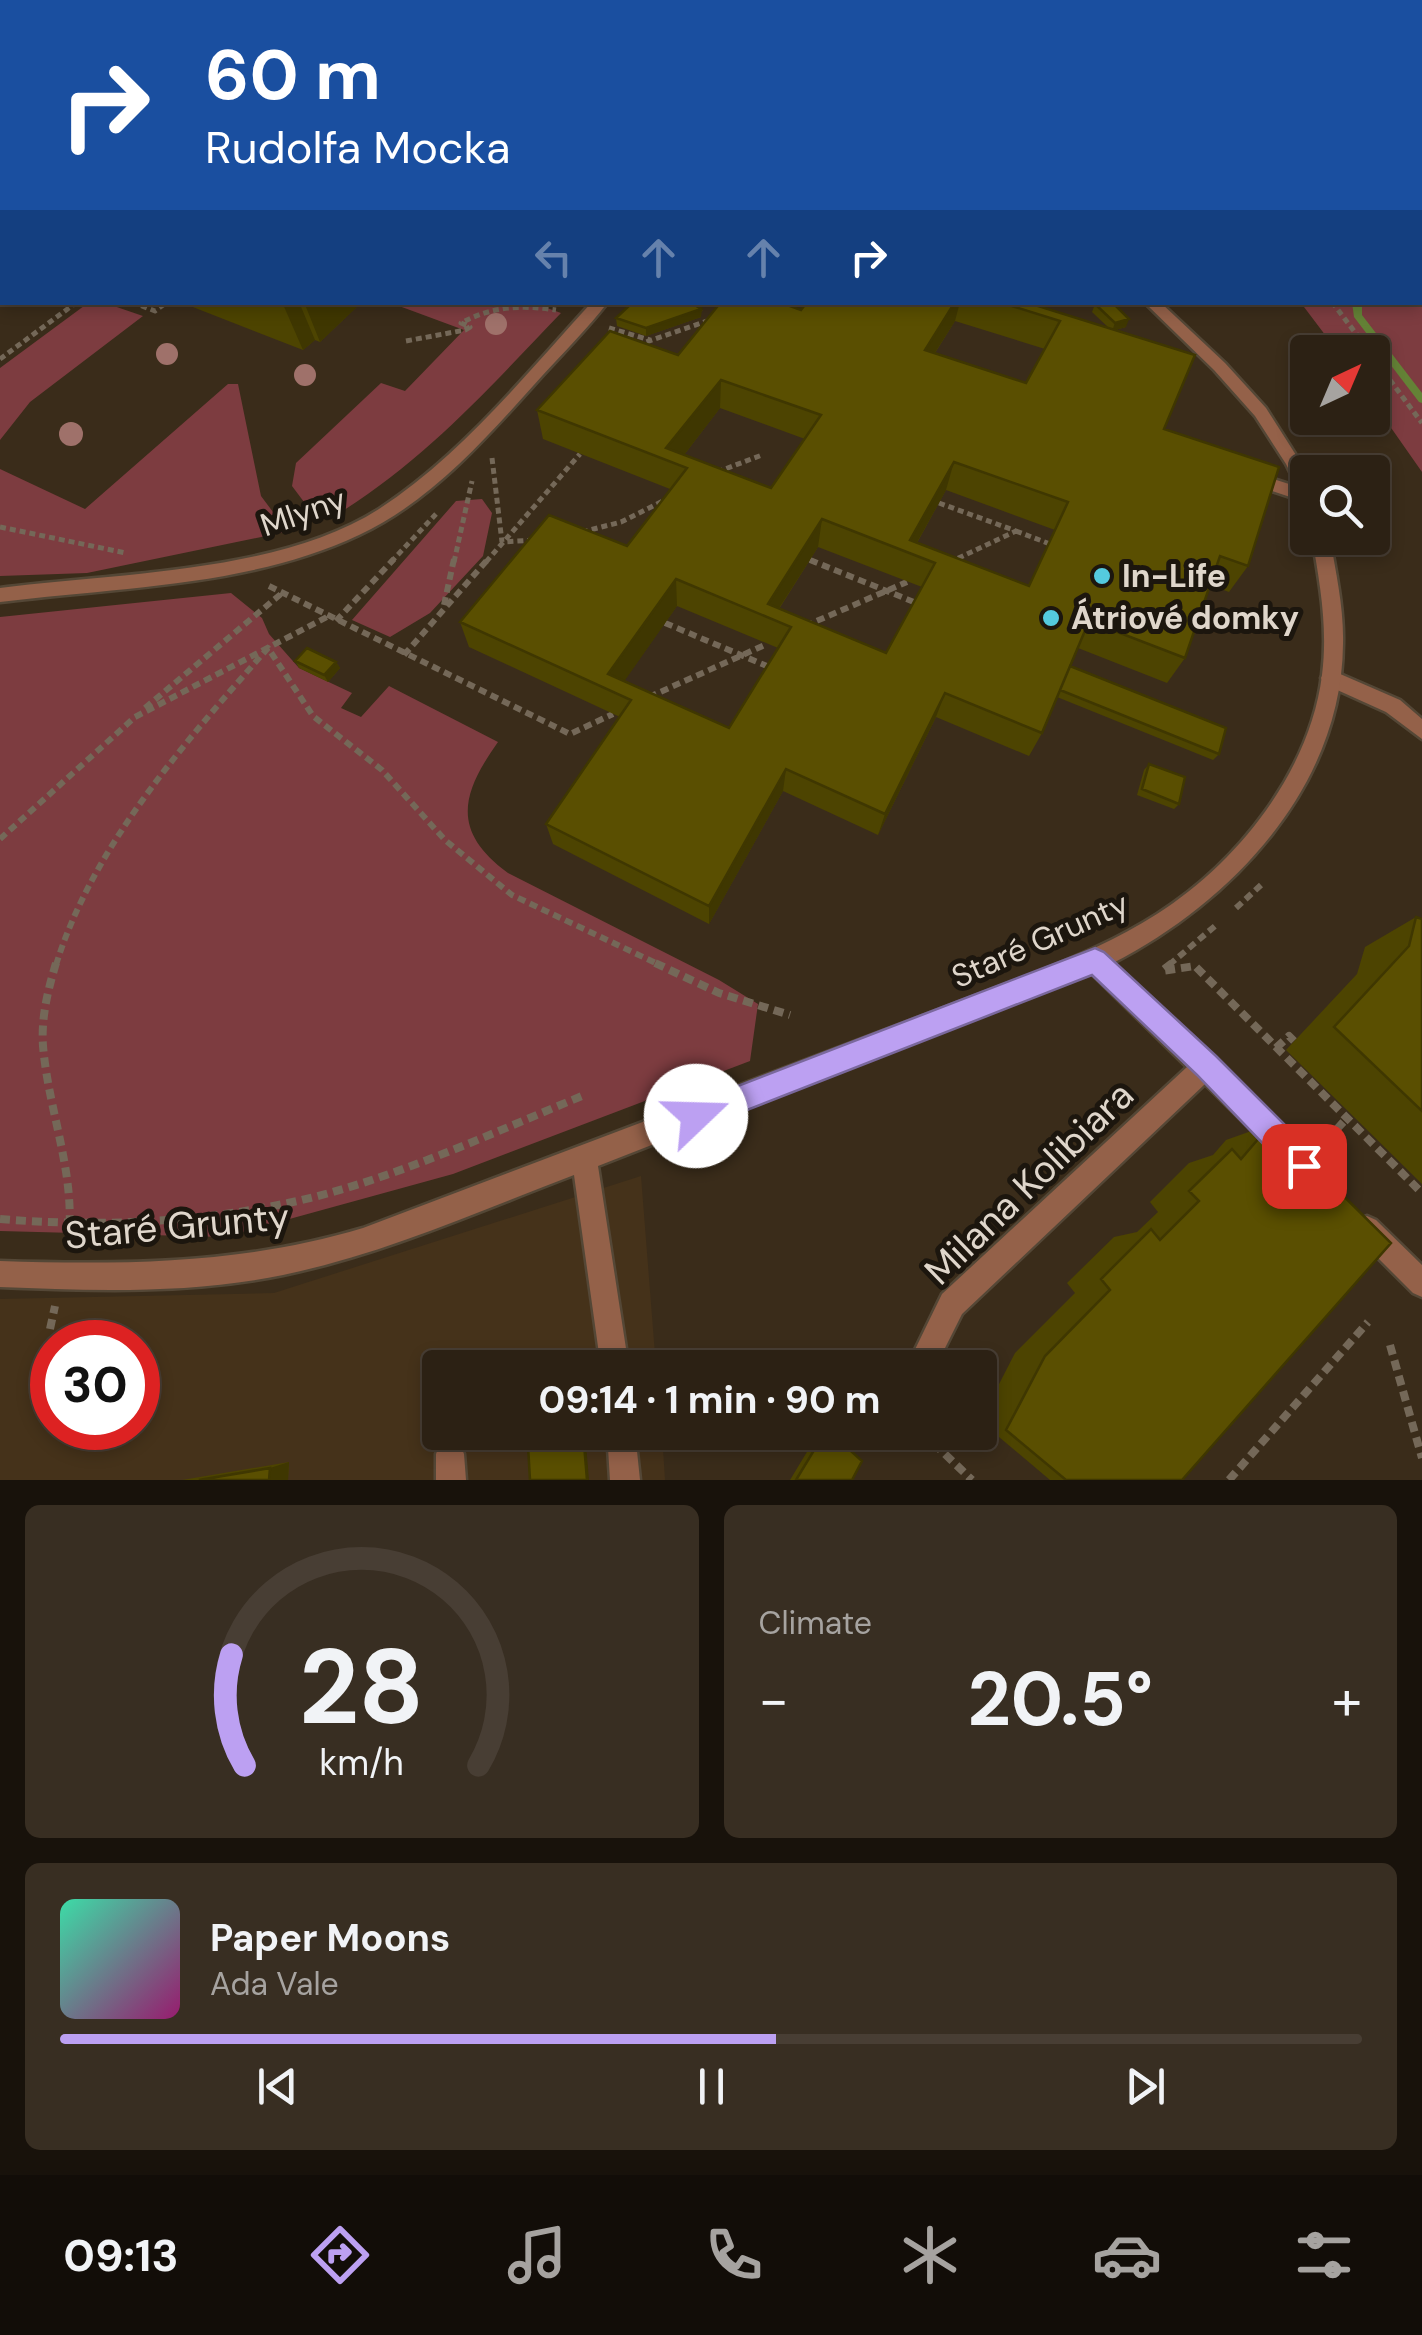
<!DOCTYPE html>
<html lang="en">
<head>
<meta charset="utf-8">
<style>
	body { margin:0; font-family:"DM Sans",sans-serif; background:#382e22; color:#f1f3f6; height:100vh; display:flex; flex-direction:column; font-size:38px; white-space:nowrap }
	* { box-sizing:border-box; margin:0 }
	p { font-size:32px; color:#a6a3a0 }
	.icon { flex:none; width:55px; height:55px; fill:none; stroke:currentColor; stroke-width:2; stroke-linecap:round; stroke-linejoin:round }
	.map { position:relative; height:1480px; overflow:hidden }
	.sheet { display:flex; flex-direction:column; gap:25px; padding:25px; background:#18120b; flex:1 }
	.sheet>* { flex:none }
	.guide { position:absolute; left:0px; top:0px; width:1422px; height:305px; box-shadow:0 5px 15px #0003,0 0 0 2px #483e34; background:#1a4fa0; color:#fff; overflow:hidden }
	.needle { width:65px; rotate:44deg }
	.controls { position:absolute; left:1290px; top:335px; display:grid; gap:20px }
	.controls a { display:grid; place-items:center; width:100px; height:100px; border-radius:10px; background:#2c2114; box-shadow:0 5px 15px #0003,0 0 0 2px #483e34; font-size:50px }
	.speed { position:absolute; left:30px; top:1320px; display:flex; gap:20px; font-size:50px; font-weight:700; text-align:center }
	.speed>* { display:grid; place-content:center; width:130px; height:130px; border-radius:50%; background:#2c2114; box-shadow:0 5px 15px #0003,0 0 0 2px #483e34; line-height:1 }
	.speed .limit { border:15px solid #d22; background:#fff; color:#111 }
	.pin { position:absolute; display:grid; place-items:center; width:85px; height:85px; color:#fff; margin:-42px; border-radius:20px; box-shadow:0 5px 15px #0006 }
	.me { position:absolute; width:110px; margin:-55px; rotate:69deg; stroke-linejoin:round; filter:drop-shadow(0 0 8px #0008) }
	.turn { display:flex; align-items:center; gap:35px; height:210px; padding:0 40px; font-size:45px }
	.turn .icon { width:130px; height:130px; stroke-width:2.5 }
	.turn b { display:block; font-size:70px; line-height:85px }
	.lanes { display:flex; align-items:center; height:95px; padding:0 40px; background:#0003; justify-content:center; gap:50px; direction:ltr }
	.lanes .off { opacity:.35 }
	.big { font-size:75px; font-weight:700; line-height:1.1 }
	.sheet .tile { flex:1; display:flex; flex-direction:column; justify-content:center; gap:15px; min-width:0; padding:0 35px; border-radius:15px; background:#382e22 }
	.sheet .dial { align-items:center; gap:0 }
	.dial svg { height:260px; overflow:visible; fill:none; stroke:#483e34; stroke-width:7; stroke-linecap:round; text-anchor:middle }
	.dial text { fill:#f1f3f6; stroke:none }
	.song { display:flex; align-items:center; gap:30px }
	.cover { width:120px; height:120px; border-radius:15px; background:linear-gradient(135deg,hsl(160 70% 55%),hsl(320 70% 35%)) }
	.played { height:10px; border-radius:5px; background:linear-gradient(90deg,#bca0f2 55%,#483e34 55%) }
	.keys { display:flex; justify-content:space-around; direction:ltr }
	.heat { display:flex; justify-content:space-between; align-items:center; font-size:55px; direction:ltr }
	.sheet .tiles { flex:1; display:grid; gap:25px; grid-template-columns:1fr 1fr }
	.tile:last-child { grid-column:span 2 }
	.trip { position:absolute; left:422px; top:1350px; width:575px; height:100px; border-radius:10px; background:#2c2114; box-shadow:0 5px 15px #0003,0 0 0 2px #483e34; font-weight:700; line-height:100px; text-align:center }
	.dock { display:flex; height:160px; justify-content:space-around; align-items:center; background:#120d08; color:#a6a3a0 }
	.dock .icon { width:70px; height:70px }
	.dock .selected { color:#bca0f2 }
	.dock b { font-size:45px; color:#f1f3f6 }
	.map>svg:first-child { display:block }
	.built { fill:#45321a; fill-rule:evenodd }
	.green { fill:#7d3c40 }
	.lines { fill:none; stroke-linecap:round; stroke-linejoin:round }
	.stream { fill:#648236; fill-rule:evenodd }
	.lane-casing { stroke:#544736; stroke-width:5 }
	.street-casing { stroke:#544736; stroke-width:5 }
	.path-far3 { stroke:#746858; stroke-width:4; stroke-dasharray:5 2.5; stroke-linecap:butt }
	.path-far2 { stroke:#746858; stroke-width:5; stroke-dasharray:6 4; stroke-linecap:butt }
	.path-far1 { stroke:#746858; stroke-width:6; stroke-dasharray:8 5; stroke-linecap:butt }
	.path { stroke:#746858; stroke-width:8; stroke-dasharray:10 6; stroke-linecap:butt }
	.lane { fill:#946149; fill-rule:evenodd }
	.street { fill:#946149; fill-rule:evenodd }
	.tree { fill:#9f716a }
	.wall { fill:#4d4401; fill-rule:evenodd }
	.shaded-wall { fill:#3f3701 }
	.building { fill:#5a4f01; stroke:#3f3701; stroke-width:2.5; fill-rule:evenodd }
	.route { fill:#bca0f2; stroke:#7a689d; stroke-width:2.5 }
	.poi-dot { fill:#54cade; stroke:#1c160e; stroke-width:4 }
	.labels { text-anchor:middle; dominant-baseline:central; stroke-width:10; stroke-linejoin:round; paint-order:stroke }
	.street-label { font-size:32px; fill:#dfd6cb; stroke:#1c160e }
	.poi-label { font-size:32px; font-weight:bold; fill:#dfd6cb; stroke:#1c160e; text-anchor:start }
	.near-street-label { font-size:38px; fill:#dfd6cb; stroke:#1c160e }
</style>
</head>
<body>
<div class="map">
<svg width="1422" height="1480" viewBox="0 0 1422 1480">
	<rect width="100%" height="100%" fill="#3a2c1a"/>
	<path class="built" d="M641,1176l15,191 -216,1v64l222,1 3,47h-665v-181l274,-6zM52,1342h86v86h-86z"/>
	<path class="green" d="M964,0h458v472l-49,-70 -1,-50h-34l-37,-49 119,-1v-300z
		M88,303h17l38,13 -113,86 -30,38v-72z
		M391,303h142l28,10c-71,74 -133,144 -220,199l-34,-6 -15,-20 4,-23 85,-80 24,8 59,-61z
		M228,384h10l23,112 15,20 19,14 -208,43 -87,3v-107l85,40z
		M482,499l10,14 -9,43 -53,57 -40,24 -38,-17 104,-119z
		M231,593l31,25 7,16 30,34 53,25 -11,15 20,9 28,-31 109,56c-37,52 -47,89 10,131l211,107 39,24 -8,57 -297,113 -229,63 -224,-6v-614z"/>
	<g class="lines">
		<path class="stream" d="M1352,302h10v13l60,78v10l-3,-1 -65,-85z"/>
		<g class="lane-casing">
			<path id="lane" d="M0,19h2v7h-2z
				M592,302h16c-20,26 -44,50 -66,74 -54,60 -110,125 -183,159 -110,52 -241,52 -359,67v-14c116,-15 279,-15 379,-79 83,-54 147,-135 213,-207z
				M1248,471l60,19v13l-66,-22v-8z
				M1331,670l69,30 22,19v20l-36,-27 -62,-28 -3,-6 3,-6z
				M450,1440l10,4 4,10 2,26h-30v-26l4,-10z"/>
		</g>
		<g class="street-casing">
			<path id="street" d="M815,0h12l1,2h-12z
				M1144,302h16l65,61 41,45 42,66v24l-6,-2 -16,-32 -31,-48 -41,-46z
				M1312,538h18c6,35 14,71 13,106 -1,142 -111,258 -230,319l94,90 8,4 4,7 74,71 3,9 -3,9 -9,3 -9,-3 -70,-69 -243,230 -27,54h-29l36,-74 245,-227 -96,-94 -493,193 31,202h-28l-27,-193c-95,36 -190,79 -291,100 -92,19 -189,16 -283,12v-26c123,4 244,3 363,-33l670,-254c43,-17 85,-35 124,-60 80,-51 153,-142 165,-239 6,-46 -2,-92 -10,-137z
				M1367,1216l9,4 46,45v32l-9,-4 -55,-55 -4,-9 4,-9z
				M607,1432h28l5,48h-30z"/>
		</g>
		<path class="path-far3" d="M993,0l4,2
			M1265,0l4,2"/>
		<path class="path-far2" d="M132,302l23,9 12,-9
			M1332,302l38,50
			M609,328l41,12
			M406,341l59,-11 5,-3 -9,-4c32,-17 60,-18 95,-13
			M637,345l73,-25
			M1372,356l50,67
			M0,359l77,-57
			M492,458l10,84 33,-2
			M717,472l45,-17
			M939,503l77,28 -66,31
			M0,527l126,26
			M1016,531l34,13
			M582,532l39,-10 42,-21
			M810,560l5,2
			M391,562l45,-48
			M454,562l18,-81
			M486,562l94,-108"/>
		<path class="path-far1" d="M810,560l109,44
			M950,562l6,-3
			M269,586l301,148 43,-20
			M444,605l10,-46
			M336,621l58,-62
			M665,623l109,46
			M805,626l102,-44
			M404,655l84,-96
			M649,697l118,-53
			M145,708l137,-115
			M0,839l135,-122 192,-100
			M1236,908l25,-23
			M56,965c37,-120 130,-224 212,-317l45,68 69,54 63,70 67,55 148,70
			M1169,965l46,-39"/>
		<path class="path" d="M56,963c-8,27 -15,54 -13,83 6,69 34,129 25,199
			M655,963l64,30 71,22
			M1172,963l-10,8 33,-5 227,227
			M1276,1048l13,-12 5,5
			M1315,1153l32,-35
			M0,1219c95,8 194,4 288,-16 97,-20 202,-69 294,-107
			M50,1329l5,-23
			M1390,1345l32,113
			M922,1432l50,48
			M1229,1480l139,-158"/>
		<use href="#lane" class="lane"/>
		<use href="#street" class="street"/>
	</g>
	<g class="tree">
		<circle cx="496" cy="324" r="11"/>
		<circle cx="167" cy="354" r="11"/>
		<circle cx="305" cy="375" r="11"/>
		<circle cx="71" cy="434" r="12"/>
	</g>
	<path class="wall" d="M2,0h150l-5,2h-143z
		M300,0h107l-4,2h-98z
		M900,0h88l3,2h-91z
		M180,302h182l-42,40 -5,-2 -12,10z
		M807,302h240l-3,6 65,20 -17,-16 3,-8 31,23 -11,3 49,99 84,137 -19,26 -19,-7 -25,73 -18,25 -89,-35 -8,18 149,88 -6,6 -156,-63 -15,36 -13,23 -93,-39 -58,118 -95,-44 -74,133 -156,-80 -7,-20 74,-107 -151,-70 -9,-25 167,-76 43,-57 -127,-50 -6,-29 141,-55 123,-45zM955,321l90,28 -19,34 -91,-30zM720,408l85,31 -34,49 -87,-33zM946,490l109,40 -26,56 -112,-43zM818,547l104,40 -36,66 -107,-44zM677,606l101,42 -49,80 -105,-47z
		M703,310l-2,2v5l-55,19 -29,-10 -1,-8z
		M295,661l41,1 4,6 -12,14 -29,-14z
		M1149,764l30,40 -5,5 -37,-14 7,-25z
		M1416,917l6,2v265l-136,-134 71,-76 8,-27z
		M1271,1124l-89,356h-132l-70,-59 35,-68 60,-60 -8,-10 47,-46 23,-5 21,-20 -8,-10 39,-39 24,-8 13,-15z
		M819,1432h11l22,48h-62z
		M289,1462l-1,18h-106z"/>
	<path class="shaded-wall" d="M88,0h46l1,2h-52z
		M368,0h39l-4,2h-34z
		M2,214v82l-2,2v-82z
		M282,302h17l16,38 -12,10z
		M304,302h58l-42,40z
		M703,302l-2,15 -55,19v-8l52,-21z
		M955,302h5l-5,19 -37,58 7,-29z
		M1129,319l-3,8 -14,4 3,-8z
		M721,380l-1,28 -43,56 -11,-16z
		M954,462l-8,28 -35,63 -1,-13z
		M822,519l-4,28 -46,72 -4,-15z
		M676,579l1,27 -61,87 -8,-19z
		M336,662l4,6 -12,14 -4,-7z
		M945,693l-9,24 -58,118 7,-21z
		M786,769l-3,22 -74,133v-18z
		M583,1432h2l4,48h-2z
		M289,1462l-1,18h-19l1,-12z"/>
	<path class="building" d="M152,0h58l9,2h-71z
		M710,0h65l10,2h-78z
		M925,0h63l3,2h-63z
		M1073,0h12l4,2h-24z
		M2,160v54l-2,2v-55z
		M633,302h70l-5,5 3,2 -55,19 -30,-10z
		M721,302h58l22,8 6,-8h148l-30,48 101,33 34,-62 -61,-19h41l-2,4 157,49 -31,74 115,38 -31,99 -28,-10 -35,102 -96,-37 -47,112 -97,-40 -60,121 -99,-45 -77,137 -163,-82 85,-124 -171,-78 89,-107 78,31 60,-78 -150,-58 73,-79 68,24zM721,380l100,35 -50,73 -105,-40zM954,462l114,40 -39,84 -119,-46zM822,519l113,44 -49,90 -118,-49zM676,579l115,48 -62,101 -121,-54z
		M1098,302h14l17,17 -14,4 -20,-19z
		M307,648l29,14 -12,13 -29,-14z
		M1070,666l156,62 -7,26 -159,-64z
		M1149,764l36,13 -6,27 -37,-15z
		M1416,917l6,2v192l-88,-84 75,-81z
		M1271,1124l120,119 -209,237h-116l-60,-50 39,-74 65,-66 -9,-11 50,-50 9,11 39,-39 -10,-10 43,-42 9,10z
		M547,1432h36l4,48h-57l-2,-35 19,-3z
		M825,1432h5l32,29 -10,19h-56z
		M270,1468l-1,12h-70z"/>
	<path class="route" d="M1095,948l9,4 112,104 99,99 4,11 -4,10 -11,4 -10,-4 -97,-101 -105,-100 -396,155 -10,-5 -5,-9 5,-10z"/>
	<g class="poi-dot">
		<circle cx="1102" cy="576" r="10"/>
		<circle cx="1051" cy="618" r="10"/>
	</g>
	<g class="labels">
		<g class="street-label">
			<text transform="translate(303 512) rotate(-19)">Mlyny</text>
			<text transform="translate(1040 940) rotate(-24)">Staré Grunty</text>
		</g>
		<g class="poi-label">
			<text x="1122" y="576">In-Life</text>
			<text x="1071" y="618">Átriové domky</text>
		</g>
		<g class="near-street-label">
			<text transform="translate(1029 1183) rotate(-44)">Milana Kolibiara</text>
			<text transform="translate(177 1226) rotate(-5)">Staré Grunty</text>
		</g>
	</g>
</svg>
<div class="controls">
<a><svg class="needle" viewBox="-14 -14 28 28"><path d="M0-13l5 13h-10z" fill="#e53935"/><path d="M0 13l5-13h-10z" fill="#a6a3a0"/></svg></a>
<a><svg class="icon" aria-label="search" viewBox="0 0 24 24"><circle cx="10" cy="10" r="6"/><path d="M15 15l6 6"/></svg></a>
</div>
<div class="speed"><div class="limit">30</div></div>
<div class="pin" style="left:1304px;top:1166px;background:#d93025"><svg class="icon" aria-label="arrive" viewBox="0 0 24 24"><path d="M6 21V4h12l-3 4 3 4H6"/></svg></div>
<svg class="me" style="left:696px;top:1116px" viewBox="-20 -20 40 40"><circle r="19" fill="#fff"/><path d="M0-13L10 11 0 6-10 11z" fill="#bca0f2"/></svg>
<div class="trip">09:14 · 1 min · 90 m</div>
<div class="guide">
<div class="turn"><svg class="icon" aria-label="right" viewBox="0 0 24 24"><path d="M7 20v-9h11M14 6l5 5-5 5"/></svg><div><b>60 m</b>Rudolfa Mocka</div></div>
<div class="lanes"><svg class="icon off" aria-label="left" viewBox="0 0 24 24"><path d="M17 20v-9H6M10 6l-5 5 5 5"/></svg><svg class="icon off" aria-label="ahead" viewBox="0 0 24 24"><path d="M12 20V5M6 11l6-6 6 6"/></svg><svg class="icon off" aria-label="ahead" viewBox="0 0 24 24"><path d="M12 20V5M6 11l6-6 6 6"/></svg><svg class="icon" aria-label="right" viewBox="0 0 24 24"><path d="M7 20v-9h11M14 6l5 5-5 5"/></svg></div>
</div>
</div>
<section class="sheet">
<div class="tiles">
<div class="tile dial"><svg viewBox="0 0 100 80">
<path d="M14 69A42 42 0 1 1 86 69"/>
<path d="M14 69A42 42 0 0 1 10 35" stroke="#bca0f2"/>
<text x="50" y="56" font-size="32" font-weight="700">28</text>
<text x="50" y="72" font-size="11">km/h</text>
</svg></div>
<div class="tile"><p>Climate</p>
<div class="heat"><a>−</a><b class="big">20.5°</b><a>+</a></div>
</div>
<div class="tile">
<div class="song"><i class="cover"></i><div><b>Paper Moons</b><p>Ada Vale</p></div></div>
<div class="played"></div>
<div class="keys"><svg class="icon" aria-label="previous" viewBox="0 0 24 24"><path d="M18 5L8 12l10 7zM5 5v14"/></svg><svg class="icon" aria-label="pause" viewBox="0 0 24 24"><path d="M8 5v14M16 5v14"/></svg><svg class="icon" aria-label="next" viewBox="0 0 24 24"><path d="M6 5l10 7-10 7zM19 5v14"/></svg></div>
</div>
</div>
</section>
<nav class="dock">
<b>09:13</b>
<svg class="icon selected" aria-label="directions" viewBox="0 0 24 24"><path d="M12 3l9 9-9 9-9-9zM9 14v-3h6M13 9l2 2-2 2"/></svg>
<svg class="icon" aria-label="music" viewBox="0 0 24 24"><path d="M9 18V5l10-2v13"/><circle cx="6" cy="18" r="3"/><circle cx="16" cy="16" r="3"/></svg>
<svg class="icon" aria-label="phone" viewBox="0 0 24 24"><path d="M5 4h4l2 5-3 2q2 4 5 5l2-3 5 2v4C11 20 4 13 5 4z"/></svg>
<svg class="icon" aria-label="climate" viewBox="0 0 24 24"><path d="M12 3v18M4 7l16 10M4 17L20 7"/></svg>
<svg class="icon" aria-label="car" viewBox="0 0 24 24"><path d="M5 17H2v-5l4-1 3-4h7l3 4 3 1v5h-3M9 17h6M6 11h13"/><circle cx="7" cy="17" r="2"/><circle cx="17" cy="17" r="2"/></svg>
<svg class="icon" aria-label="filters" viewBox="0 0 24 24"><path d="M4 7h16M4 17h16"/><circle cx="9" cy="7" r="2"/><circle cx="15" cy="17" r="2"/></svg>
</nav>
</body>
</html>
